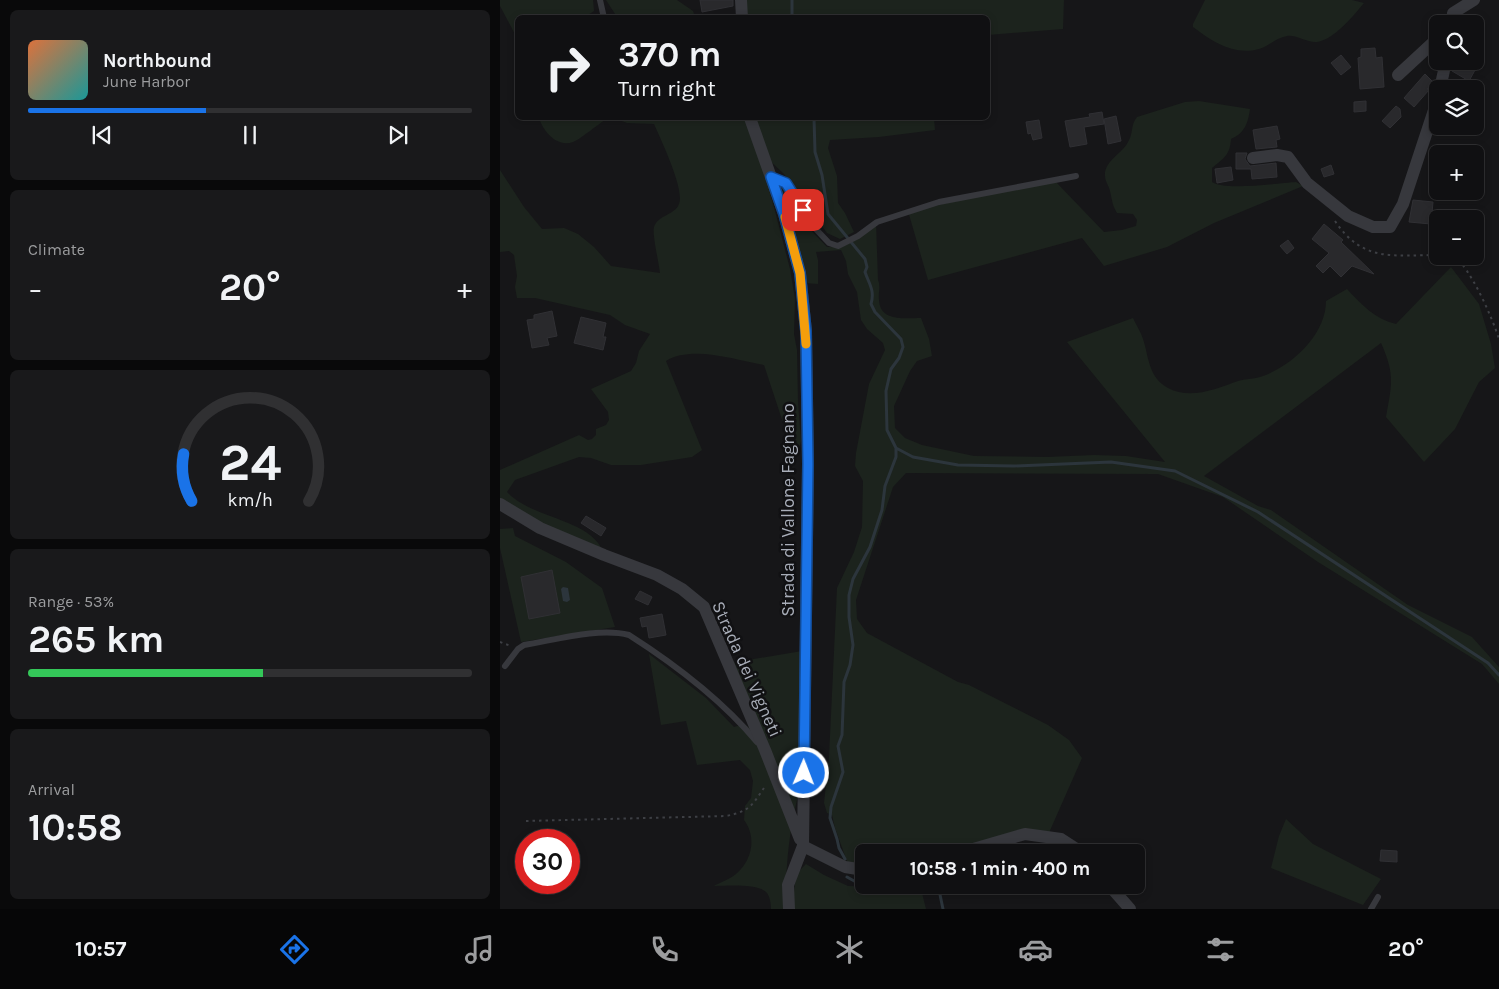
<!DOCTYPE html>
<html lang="en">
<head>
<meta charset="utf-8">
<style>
	body { margin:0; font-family:Karla,sans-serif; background:#19191b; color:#f1f3f6; height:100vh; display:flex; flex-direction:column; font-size:19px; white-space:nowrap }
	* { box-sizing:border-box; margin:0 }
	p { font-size:16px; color:#9c9d9f }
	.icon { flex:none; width:28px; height:28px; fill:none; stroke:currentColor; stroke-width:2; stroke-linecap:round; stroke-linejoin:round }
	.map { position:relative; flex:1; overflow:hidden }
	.details { display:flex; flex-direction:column; gap:10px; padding:10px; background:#09090a; width:500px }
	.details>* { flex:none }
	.hud { position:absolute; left:15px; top:15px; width:475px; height:105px; border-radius:8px; box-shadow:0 2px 8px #0003,0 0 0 1px #303032; background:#101012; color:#f1f3f6; overflow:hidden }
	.controls { position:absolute; left:929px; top:15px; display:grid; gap:10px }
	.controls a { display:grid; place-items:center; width:55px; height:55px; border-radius:8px; background:#101012; box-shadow:0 2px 8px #0003,0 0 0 1px #303032; font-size:25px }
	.speed { position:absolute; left:15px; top:829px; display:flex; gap:10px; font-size:25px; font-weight:700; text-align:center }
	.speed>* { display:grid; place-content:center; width:65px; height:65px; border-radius:50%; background:#101012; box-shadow:0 2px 8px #0003,0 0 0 1px #303032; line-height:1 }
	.speed .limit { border:8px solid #d22; background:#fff; color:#111 }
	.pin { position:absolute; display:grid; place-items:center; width:42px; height:42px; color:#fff; margin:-21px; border-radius:10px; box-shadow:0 2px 8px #0006 }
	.me { position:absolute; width:55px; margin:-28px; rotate:1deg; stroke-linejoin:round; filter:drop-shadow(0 0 4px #0008) }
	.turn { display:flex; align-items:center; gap:18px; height:105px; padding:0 20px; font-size:22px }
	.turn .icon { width:65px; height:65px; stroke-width:2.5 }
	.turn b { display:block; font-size:35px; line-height:42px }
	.big { font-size:38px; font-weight:700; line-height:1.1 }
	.details .widget { flex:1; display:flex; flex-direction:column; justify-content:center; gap:8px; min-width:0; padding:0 18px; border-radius:8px; background:#19191b }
	.details .dial { align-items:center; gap:0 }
	.dial svg { height:130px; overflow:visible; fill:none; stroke:#303032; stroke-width:7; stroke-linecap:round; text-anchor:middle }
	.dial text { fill:#f1f3f6; stroke:none }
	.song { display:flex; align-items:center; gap:15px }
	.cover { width:60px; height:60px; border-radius:8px; background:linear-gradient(135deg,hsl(20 70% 55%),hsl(180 70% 35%)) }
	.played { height:5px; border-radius:2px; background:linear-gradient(90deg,#1a73e8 40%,#303032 40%) }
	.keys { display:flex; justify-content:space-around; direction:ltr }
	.heat { display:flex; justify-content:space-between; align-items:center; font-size:28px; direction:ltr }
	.charge { height:8px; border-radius:4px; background:linear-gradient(90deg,#34c759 53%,#303032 0) }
	.trip { position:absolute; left:355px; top:844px; width:290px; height:50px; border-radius:8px; background:#101012; box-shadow:0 2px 8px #0003,0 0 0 1px #303032; font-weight:700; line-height:50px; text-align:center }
	.tabs { display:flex; height:80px; justify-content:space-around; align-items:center; background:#060607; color:#9c9d9f }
	.tabs .icon { width:35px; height:35px }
	.tabs .active { color:#1a73e8 }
	.tabs b { font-size:22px; color:#f1f3f6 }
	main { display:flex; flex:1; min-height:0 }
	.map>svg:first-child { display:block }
	.green { fill:#1c231d }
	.water { fill:#2c353c }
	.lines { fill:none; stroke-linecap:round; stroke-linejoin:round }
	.stream { stroke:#2c353c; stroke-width:3 }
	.building { fill:#29292c; stroke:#303034 }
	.path { stroke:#3d3f44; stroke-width:2; stroke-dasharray:2.5 4; stroke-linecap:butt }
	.service { stroke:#37383d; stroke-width:6 }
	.minor { stroke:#37383d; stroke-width:12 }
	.route-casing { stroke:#114b97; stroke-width:12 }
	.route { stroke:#1a73e8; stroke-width:9 }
	.slow { stroke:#f59e0b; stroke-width:9 }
	.labels { text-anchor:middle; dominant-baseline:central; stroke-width:5; stroke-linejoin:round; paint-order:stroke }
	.street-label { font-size:18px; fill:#a8adb8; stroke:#111113 }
</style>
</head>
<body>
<main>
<section class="details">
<div class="widget">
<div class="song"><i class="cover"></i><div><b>Northbound</b><p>June Harbor</p></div></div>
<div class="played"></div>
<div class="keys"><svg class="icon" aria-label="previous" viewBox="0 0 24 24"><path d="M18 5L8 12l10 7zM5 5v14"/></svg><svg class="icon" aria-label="pause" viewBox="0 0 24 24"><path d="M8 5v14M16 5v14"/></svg><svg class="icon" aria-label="next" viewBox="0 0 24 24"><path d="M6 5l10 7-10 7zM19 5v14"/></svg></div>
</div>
<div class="widget"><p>Climate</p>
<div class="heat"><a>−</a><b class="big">20°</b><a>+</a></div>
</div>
<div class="widget dial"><svg viewBox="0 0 100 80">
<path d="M14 69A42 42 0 1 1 86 69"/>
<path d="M14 69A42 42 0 0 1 9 40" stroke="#1a73e8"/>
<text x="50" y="56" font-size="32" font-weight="700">24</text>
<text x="50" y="72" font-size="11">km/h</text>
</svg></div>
<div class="widget"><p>Range · 53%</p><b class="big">265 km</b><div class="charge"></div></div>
<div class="widget"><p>Arrival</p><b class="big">10:58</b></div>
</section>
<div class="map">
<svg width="999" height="909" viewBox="0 0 999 909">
	<rect width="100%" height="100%" fill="#161618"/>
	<path class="green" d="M0,0h93l1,11 -9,6 -67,1 -1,20 -17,-32z
		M106,0h71l16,11 2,6h-78z
		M246,0h318l-1,29 -75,6v-17l-241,-1z
		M705,0h147l12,3c-11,13 -29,36 -47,39 -10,1 -21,-8 -30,-6 -11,2 -18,10 -28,13 -25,7 -46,-7 -66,-22v-3z
		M699,101l51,8c-2,14 -5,24 -19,30 -1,16 -7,19 -19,29v14c12,9 67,1 84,0l7,4 -89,37 -47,24 -63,19 -22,-28 -154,42 -20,-69 147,-30 49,51 18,-2 14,-4 1,-6 -4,-6 -16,-1c-5,-8 -5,-14 -7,-22 -1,-5 -5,-10 -5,-15 -1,-15 17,-22 23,-34 6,-10 2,-16 9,-25l48,-15z
		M39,118h69c-7,4 -30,23 -35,24 -16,6 -30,-11 -34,-24z
		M114,118h135l5,21 20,68 16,62 5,30 -1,35 3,16 1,52 3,39 -3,13 -4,2 -30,-91c-29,-5 -72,-20 -98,-4l36,89 -10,7 -51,8h-30l-20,-7 -12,-1 -64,23 -8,12c25,27 81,26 96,59l-64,-28 -39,-23v-30l79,-35 9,5 4,-1 4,-4v-6l10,-4 3,-5 -1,-8 -17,-23 40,-18 5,-8 3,-12 11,-17 -25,-9 -15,-10 -75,-17h-18l-2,-11 2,-11 -3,-21 -5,-4 -9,1v-82l24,37 18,22 22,-1 14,6 16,13 17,19 49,7c-1,-10 -8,-38 -6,-46 4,-12 21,-12 25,-23 6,-14 -18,-64 -25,-80l-27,-1z
		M253,118h181l1,12 -56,7 -49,3 -2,8 9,28 1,27 7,10 9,19 -14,7 -13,-6 -43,-59 -17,-16z
		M278,183l11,8 14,31 24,25h9l40,-25 2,58c3,7 0,12 1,20 1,22 26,18 42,18l8,21 3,17 -15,5 -7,10 -16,35 1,22 10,10 17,7 52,11 73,1 47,-2 32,1 39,6 -98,-120 66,-24c3,7 8,14 10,21 6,18 5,38 25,49 22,12 48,1 70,-7 7,-2 15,-2 22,-4 31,-10 66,-42 66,-76l21,-12c15,16 28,30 49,35l55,-57 28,37 12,40 4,24 -16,14 -24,47 -31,33 -38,-45c6,-33 9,-43 -5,-74l-177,133 54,30 13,4 137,95 64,32 27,30v17l-17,-20 -164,-102 -95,-65 -65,-23 -252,-1 -13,14 -37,113 1,19 10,14 91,49 11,3 79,40 21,15 13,18 -34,77 -26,-5 -73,22h-85v16l-16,-4 -13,-36 -3,-13 -5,-2 -3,-10 5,-46 8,-169 17,-36 8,-25 1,-46 -8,-15 1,-13 13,-69 16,-34 -2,-7 -16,-14 -6,-9 -4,-28 -9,-18 -2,-13 -5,-11 -25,2 2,8v24l-13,-1z
		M13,528l2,8 51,26 36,26 13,39 -94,15 -21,-94v-19z
		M302,651l-3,141c-10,37 -14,78 -13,117h-15c0,-5 -1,-12 -4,-16 -8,-10 -41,-7 -53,-7 7,-4 16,-7 22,-12 16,-13 21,-37 8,-54l1,-14 6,-8 2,-17 -3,-11 -10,-10 -43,5 -11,-44 -25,4 -12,-71 57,44 28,29 10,-3 16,11 -30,-72z
		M786,819l27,25 68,35 -18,26 -92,-37 8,-32z
		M306,864l18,11 24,11 32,1 40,-2 6,24h-134l4,-35z"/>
	<path class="water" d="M63,587l5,1 2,12 -3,2 -4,-1 -2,-12z"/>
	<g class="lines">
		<path class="stream" d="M292,18v-18
			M314,118l1,34 7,23 6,39 37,45 2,8 -2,5c4,12 10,18 6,32l4,8 26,27 2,8 -4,11 -8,11 -5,22 1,39 9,18v9l-11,29 -3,24 -12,37 -17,32 -4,16v22l4,28 -3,20 -6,17 -2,53 -4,11 5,26 -12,35 -1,11 7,21 2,9 6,11
			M396,448l17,9 45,8 56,1 97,-4 64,9 83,41 230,151 11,12
			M347,877l9,5h8
			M438,885l5,24"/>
	</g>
	<path class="building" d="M200,0h33v6l-31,6z
		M875,48l1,10 6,-1 2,30 -24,2 -2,-31 3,-1v-8z
		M841,55l10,12 -10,8 -10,-12z
		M954,61h26l-11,20 -17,-10z
		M925,74l8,8 -6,7 2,1 -15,17 -10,-9z
		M866,101v10l-12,1v-10z
		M896,106l4,3 1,8 -11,11 -8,-7z
		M602,112l2,12 -20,3 3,17 -17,3 -5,-26 25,-4 -1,-3z
		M616,116l5,25 -13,3 -4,-25z
		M539,120l3,18 -9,2 -2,-7 -3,1 -2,-12z
		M777,126l3,13 -4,1 1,7 -21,2 -3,-19z
		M736,153h11l-2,6 5,7 26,-3 1,14 -25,2 -1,-10h-15z
		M831,165l3,9 -10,3 -3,-8z
		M731,167l2,13 -16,3 -2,-14z
		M913,200l20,2 -2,22 -22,-2z
		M824,224l19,16 -2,2 33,32 -22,-8 -11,11 -11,-11 -7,7 -7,-7 13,-13 -17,-14z
		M788,240l6,8 -7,6 -7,-8z
		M52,311l5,25 -10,2 2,7 -17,3 -5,-28 7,-1v-4z
		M81,317l25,6 -3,14h3l-3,13 -29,-7z
		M86,516l20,12 -5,8 -20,-13z
		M52,570l8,43 -31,6 -8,-42z
		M140,591l12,6 -4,8 -13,-6z
		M162,614l4,21 -17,3 -2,-12 -5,1 -2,-9z
		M881,850l16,1v11l-17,-1z"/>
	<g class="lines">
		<path class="path" d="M835,221c28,42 59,34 103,34
			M954,256c17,13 38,61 45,83
			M0,642l11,4
			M26,821l200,-5c25,-5 26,-11 40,-31"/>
		<path class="service" d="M100,0l4,18
			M272,178l13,5 26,41 18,19 9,3 20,-10 19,-14 62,-20 137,-26
			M5,666l13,-17 6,-4c31,-5 75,-18 105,-10 47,30 92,64 128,107
			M871,909l7,-12"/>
		<path class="minor" d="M241,0l1,18
			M952,24l1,-11 21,-13
			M898,75l40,-37
			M940,89l6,-28
			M250,118l34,96 16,59 6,58 2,133 -5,382 -15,39 1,24
			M753,158l24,-3 11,2 19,26 41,33 25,11h17l13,-23 35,-106
			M0,504l40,24 64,27 53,20 25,14 22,18 61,143 35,89
			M303,846l42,21 19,3
			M463,852l62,-18 36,5 20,13
			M609,885l21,24"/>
	</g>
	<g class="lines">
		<g class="route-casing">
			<path id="route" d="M303,210l-17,-27 -15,-6 13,37 16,59 6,58 2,133 -4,309"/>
		</g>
		<use href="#route" class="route"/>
		<path class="slow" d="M285,217l15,56 6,71"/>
	</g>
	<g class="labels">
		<g class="street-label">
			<text transform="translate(288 510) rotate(-90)">Strada di Vallone Fagnano</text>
			<text transform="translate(247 669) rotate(66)">Strada dei Vigneti</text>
		</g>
	</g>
</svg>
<div class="controls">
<a><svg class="icon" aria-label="search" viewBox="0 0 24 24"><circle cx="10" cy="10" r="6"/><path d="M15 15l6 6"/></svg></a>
<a><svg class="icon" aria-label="layers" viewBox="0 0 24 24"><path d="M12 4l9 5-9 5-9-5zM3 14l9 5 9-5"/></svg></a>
<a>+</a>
<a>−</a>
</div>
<div class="speed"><div class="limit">30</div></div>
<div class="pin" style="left:303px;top:210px;background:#d93025"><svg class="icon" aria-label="arrive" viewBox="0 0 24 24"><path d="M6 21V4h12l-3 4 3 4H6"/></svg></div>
<svg class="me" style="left:304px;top:773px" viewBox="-20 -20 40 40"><circle r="17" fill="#1a73e8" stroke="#fff" stroke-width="3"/><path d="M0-11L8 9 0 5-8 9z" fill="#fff"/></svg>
<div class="trip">10:58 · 1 min · 400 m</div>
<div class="hud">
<div class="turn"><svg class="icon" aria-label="right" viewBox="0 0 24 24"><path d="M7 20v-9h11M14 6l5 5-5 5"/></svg><div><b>370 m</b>Turn right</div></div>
</div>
</div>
</main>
<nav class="tabs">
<b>10:57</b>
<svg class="icon active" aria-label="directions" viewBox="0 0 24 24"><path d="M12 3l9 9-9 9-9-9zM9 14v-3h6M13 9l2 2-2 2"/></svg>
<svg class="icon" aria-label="music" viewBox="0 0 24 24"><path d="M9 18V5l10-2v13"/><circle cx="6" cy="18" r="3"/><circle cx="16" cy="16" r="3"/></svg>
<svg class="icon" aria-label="phone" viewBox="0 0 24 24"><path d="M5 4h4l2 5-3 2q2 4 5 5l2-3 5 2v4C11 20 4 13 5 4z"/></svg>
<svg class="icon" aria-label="climate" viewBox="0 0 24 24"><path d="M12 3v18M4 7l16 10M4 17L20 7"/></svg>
<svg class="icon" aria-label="car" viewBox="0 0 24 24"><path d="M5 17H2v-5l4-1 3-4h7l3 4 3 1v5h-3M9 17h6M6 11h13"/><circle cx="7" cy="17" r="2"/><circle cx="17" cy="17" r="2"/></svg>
<svg class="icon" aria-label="filters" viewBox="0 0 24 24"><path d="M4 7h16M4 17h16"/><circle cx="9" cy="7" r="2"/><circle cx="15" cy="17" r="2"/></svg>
<b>20°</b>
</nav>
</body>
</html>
